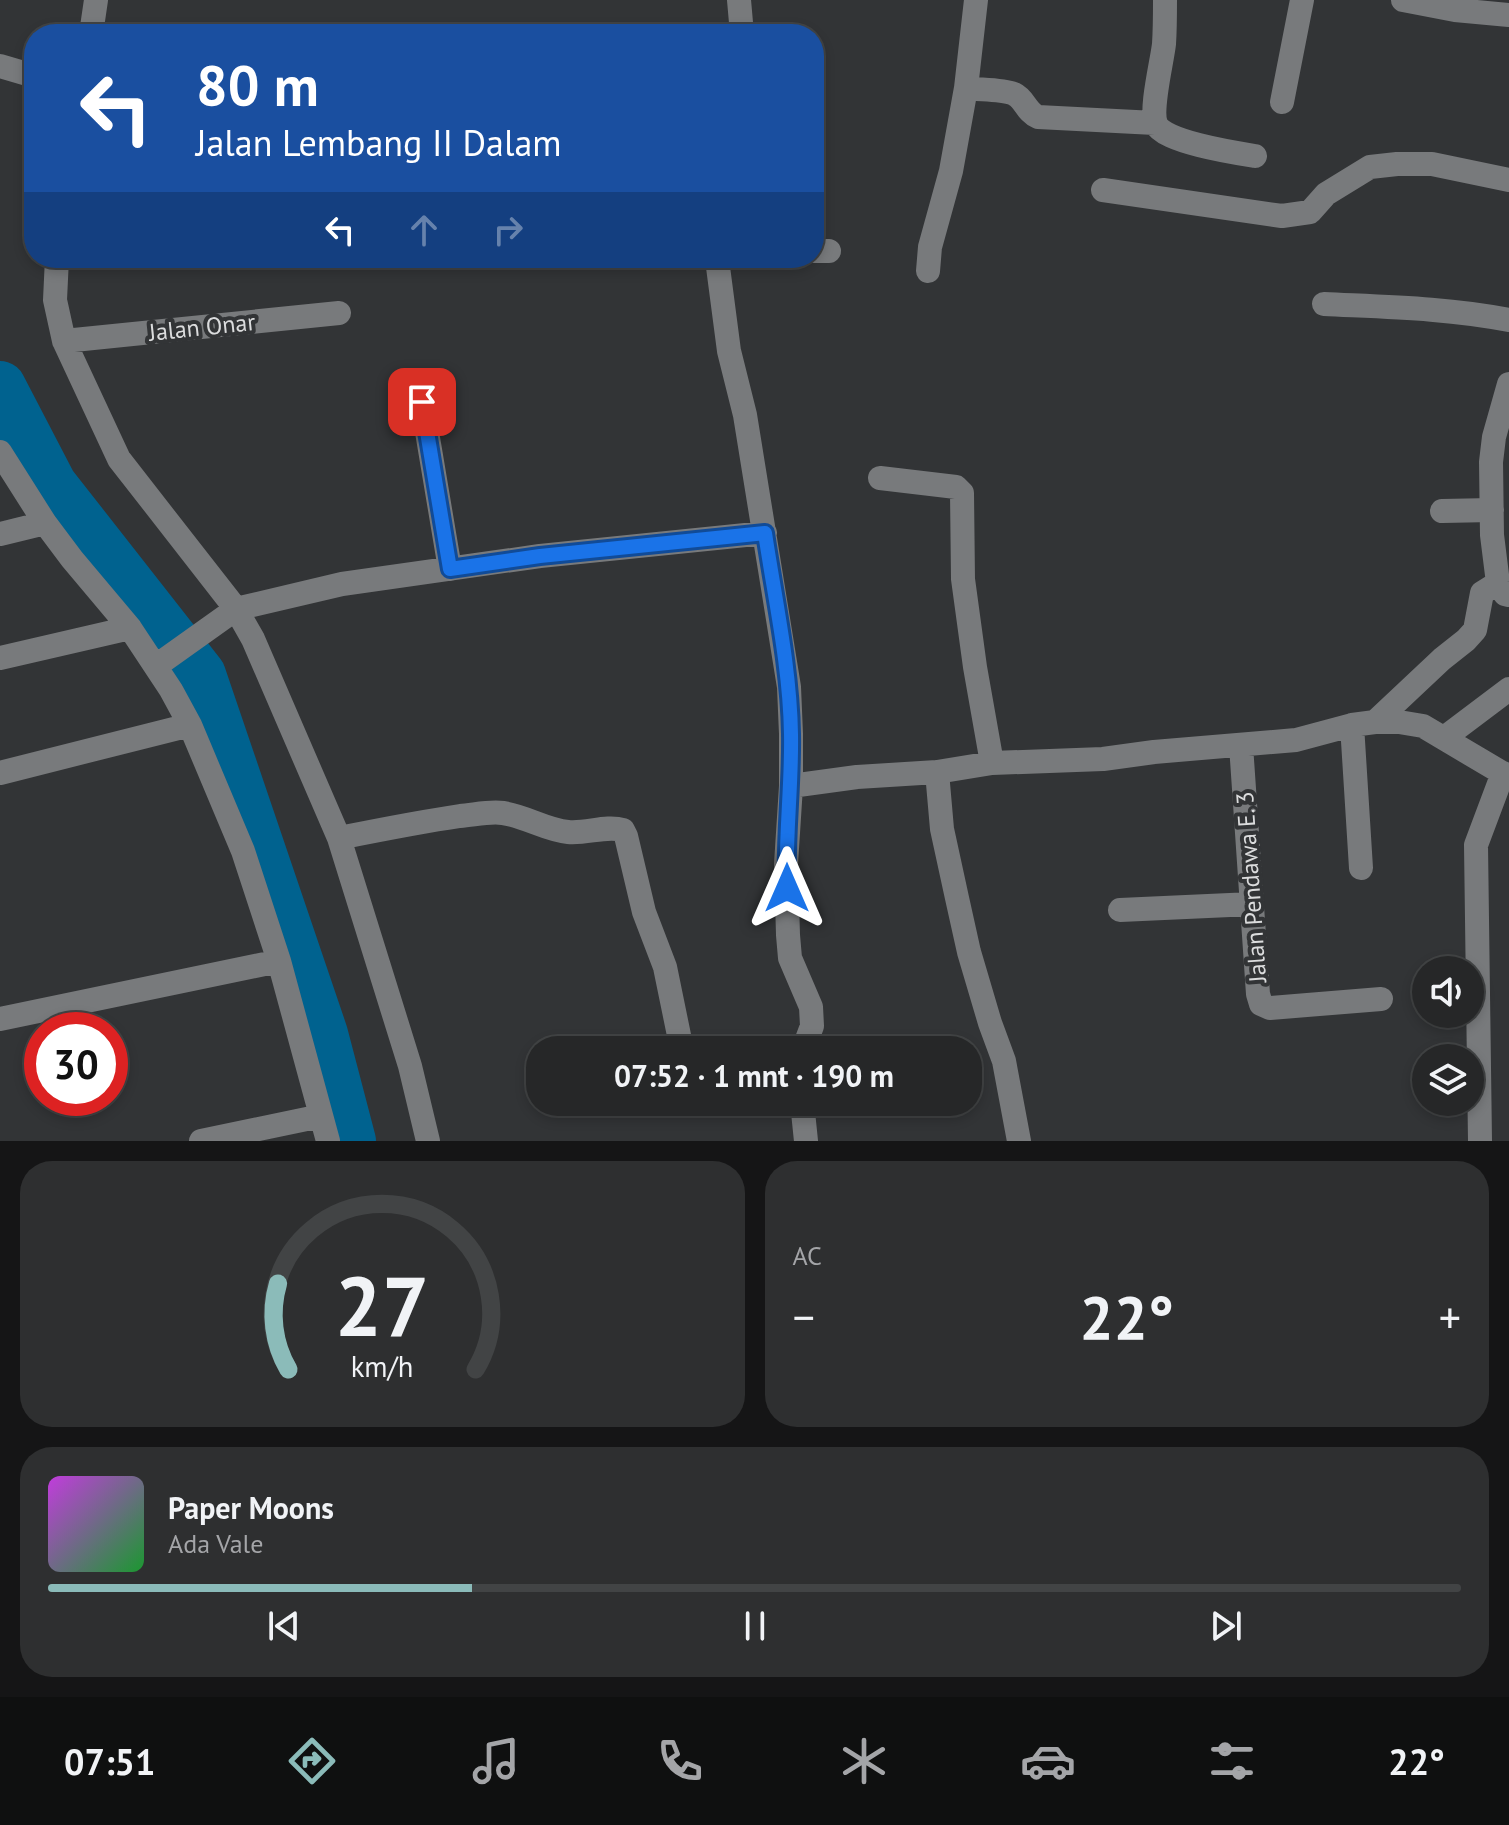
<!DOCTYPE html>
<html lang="id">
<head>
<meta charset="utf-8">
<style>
	body { margin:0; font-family:"PT Sans",sans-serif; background:#2e2f30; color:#f1f3f6; height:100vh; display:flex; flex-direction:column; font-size:30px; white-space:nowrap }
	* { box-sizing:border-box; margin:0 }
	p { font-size:26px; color:#a4a5a8 }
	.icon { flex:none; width:44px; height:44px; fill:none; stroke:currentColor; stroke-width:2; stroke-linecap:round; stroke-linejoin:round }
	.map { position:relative; height:1141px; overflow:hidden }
	.sheet { display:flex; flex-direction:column; gap:20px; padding:20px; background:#151516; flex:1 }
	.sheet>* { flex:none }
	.guide { position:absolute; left:24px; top:24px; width:800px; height:244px; border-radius:32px; box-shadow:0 4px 12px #0003,0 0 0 2px #424445; background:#1a4fa0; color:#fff; overflow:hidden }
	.controls { position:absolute; left:1412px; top:956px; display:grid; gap:16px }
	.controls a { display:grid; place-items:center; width:72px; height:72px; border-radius:50%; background:#262728; box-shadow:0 4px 12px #0003,0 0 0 2px #424445; font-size:40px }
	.speed { position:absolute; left:24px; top:1012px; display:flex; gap:16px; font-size:40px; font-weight:700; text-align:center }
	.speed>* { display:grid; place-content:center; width:104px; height:104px; border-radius:50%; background:#262728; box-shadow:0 4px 12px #0003,0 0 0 2px #424445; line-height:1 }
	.speed .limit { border:12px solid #d22; background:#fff; color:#111 }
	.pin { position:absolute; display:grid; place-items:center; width:68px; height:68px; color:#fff; margin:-34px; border-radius:16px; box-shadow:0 4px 12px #0006 }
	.me { position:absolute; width:88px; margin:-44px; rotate:0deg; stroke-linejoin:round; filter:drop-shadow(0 0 6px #0008) }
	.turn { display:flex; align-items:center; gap:28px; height:168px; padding:0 40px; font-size:36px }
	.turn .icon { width:104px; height:104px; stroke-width:2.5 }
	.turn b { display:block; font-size:56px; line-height:68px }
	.lanes { display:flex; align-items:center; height:76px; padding:0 40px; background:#0003; justify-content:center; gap:40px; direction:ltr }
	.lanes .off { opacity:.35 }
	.big { font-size:60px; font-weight:600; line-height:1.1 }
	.sheet .widget { flex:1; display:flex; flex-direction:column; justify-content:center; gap:12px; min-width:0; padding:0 28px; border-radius:32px; background:#2e2f30 }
	.sheet .dial { align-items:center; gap:0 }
	.dial svg { height:208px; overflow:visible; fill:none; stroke:#424445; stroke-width:7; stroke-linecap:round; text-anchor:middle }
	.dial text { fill:#f1f3f6; stroke:none }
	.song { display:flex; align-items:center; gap:24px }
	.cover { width:96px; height:96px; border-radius:12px; background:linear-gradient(135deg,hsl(290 70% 55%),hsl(130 70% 35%)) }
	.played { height:8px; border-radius:4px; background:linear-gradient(90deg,#8bbbb9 30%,#424445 30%) }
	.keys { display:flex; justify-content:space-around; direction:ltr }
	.heat { display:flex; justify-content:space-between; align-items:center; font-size:44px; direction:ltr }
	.sheet .tiles { flex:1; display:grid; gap:20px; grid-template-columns:1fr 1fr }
	.widget:last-child { grid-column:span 2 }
	.trip { position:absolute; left:526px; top:1036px; width:456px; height:80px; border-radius:32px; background:#262728; box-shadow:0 4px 12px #0003,0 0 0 2px #424445; font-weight:600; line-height:80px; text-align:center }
	.tab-bar { display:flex; height:128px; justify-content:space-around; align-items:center; background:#0f1010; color:#a4a5a8 }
	.tab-bar .icon { width:56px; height:56px }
	.tab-bar .active { color:#8bbbb9 }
	.tab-bar b { font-size:36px; color:#f1f3f6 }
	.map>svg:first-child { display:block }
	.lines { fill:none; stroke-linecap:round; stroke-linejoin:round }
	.river { stroke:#00628f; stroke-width:52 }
	.minor { stroke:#787a7c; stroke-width:24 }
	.route-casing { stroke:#114b97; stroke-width:20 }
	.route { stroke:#1a73e8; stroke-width:14 }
	.labels { text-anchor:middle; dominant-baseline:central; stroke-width:8; stroke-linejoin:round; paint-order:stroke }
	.street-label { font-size:24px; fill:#dbdcdd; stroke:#323436 }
</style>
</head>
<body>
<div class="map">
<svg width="1509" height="1141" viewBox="0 0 1509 1141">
	<rect width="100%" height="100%" fill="#323436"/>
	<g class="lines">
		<path class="river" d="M0,387l51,98 149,190 122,359 28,107"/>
		<path class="minor" d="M739,0l3,34
			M976,0l-10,88c13,2 36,1 48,6 11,5 12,18 24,23l117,6
			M1165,0c0,14 0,29 -1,44 -2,18 -14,65 -8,80 7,18 80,29 99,32
			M1403,0l52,10 54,5
			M91,34l5,-34
			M0,66l34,10
			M1282,102l20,-102
			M1103,190l179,26 28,-4 16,-18 44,-27 27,-3h35l77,16
			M814,251h15
			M57,258l-2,42 9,41 55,118 117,150 17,30 86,199 71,228 18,75
			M720,258l-2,9 11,84 16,64 44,272 2,47v52l-5,78 2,71 2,23 21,49 1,19 -9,24
			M928,271l2,-24 21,-76 15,-83
			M1324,304c62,3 124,4 185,16
			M64,341l275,-28
			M1509,384l-15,53 -3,25 1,73 6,48 7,11 4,1
			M422,402l28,167
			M0,452l45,71 27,36 58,69 41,62 19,35 53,126 36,110 49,180
			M880,478l76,9 6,6 1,86 12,88 17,96
			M1442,511l50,-1
			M0,534l45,-11
			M0,658l130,-30
			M156,666l80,-57 106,-25 198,-28 225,-23
			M1375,722l67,-63 24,-19 9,-10 7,-37 16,-10
			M1352,725l9,143
			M1444,738l65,-49
			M1241,745l17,249 3,10 9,4 111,-9
			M937,772l5,57 15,69 12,54 21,71 14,38 15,80
			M0,773l190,-48
			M791,786l66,-9 80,-5 55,-9 111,-4 51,-7 142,-12 56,-15 23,-3h24l24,4 86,51
			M339,838c40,-8 80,-16 121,-22 14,-1 29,-5 43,-3 22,3 43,17 65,19 18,2 38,-7 55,-2l3,6 18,76 21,55 17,83
			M1120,910l132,-6
			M0,1019l279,-58
			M802,1102l4,39
			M201,1141l120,-25
			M1480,1141l-4,-296 27,-72"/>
	</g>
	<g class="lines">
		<g class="route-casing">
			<path id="route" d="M422,402l28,167 90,-13 225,-23c10,67 25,134 26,201 1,52 -6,102 -4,154"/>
		</g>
		<use href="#route" class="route"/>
	</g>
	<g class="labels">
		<g class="street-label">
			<text transform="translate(202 327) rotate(-6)">Jalan Onar</text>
			<text transform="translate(1251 887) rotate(-94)">Jalan Pendawa E. 3</text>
		</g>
	</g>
</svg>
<div class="controls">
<a><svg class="icon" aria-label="sound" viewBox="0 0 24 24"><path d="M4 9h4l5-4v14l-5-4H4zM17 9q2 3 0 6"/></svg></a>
<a><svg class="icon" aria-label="layers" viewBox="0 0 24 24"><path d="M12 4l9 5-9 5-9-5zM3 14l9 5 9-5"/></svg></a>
</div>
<div class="speed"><div class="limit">30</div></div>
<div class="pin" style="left:422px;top:402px;background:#d93025"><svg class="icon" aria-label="arrive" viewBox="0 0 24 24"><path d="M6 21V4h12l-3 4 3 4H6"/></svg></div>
<svg class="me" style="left:787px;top:888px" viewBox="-20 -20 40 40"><path d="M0-17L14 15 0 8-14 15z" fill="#1a73e8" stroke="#fff" stroke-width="4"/></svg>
<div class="trip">07:52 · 1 mnt · 190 m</div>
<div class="guide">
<div class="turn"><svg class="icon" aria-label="left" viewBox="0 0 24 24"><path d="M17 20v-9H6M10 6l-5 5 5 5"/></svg><div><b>80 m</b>Jalan Lembang II Dalam</div></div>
<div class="lanes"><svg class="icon" aria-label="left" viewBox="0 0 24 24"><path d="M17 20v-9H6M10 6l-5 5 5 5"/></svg><svg class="icon off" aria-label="ahead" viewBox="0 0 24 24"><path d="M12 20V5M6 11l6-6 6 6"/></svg><svg class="icon off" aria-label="right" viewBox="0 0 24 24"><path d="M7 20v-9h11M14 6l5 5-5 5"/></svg></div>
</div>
</div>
<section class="sheet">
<div class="tiles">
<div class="widget dial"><svg viewBox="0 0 100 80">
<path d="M14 69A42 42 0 1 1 86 69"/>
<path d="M14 69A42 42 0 0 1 10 36" stroke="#8bbbb9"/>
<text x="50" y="56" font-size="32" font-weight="700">27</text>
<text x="50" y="72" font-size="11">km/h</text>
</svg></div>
<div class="widget"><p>AC</p>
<div class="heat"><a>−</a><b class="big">22°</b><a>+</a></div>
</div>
<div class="widget">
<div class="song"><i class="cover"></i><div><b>Paper Moons</b><p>Ada Vale</p></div></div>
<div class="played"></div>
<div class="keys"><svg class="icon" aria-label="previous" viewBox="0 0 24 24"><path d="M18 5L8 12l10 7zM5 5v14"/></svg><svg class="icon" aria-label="pause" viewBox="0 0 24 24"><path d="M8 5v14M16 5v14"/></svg><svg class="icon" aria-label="next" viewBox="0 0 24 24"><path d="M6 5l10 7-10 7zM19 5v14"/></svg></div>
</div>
</div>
</section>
<nav class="tab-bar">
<b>07:51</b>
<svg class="icon active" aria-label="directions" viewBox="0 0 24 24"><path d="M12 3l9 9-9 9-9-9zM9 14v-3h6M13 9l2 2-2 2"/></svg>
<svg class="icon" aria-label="music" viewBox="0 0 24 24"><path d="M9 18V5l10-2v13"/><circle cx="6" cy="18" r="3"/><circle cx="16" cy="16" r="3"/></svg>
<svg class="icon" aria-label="phone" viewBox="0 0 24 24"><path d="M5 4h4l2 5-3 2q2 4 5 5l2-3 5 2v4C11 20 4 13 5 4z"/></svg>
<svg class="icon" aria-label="climate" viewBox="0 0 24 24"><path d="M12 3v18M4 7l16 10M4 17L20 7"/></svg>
<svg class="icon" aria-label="car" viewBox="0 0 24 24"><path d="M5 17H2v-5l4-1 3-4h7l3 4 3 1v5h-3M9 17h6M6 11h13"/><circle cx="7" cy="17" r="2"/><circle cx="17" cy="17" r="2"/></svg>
<svg class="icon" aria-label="filters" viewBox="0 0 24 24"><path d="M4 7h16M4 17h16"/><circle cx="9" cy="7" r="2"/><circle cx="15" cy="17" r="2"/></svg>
<b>22°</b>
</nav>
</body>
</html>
